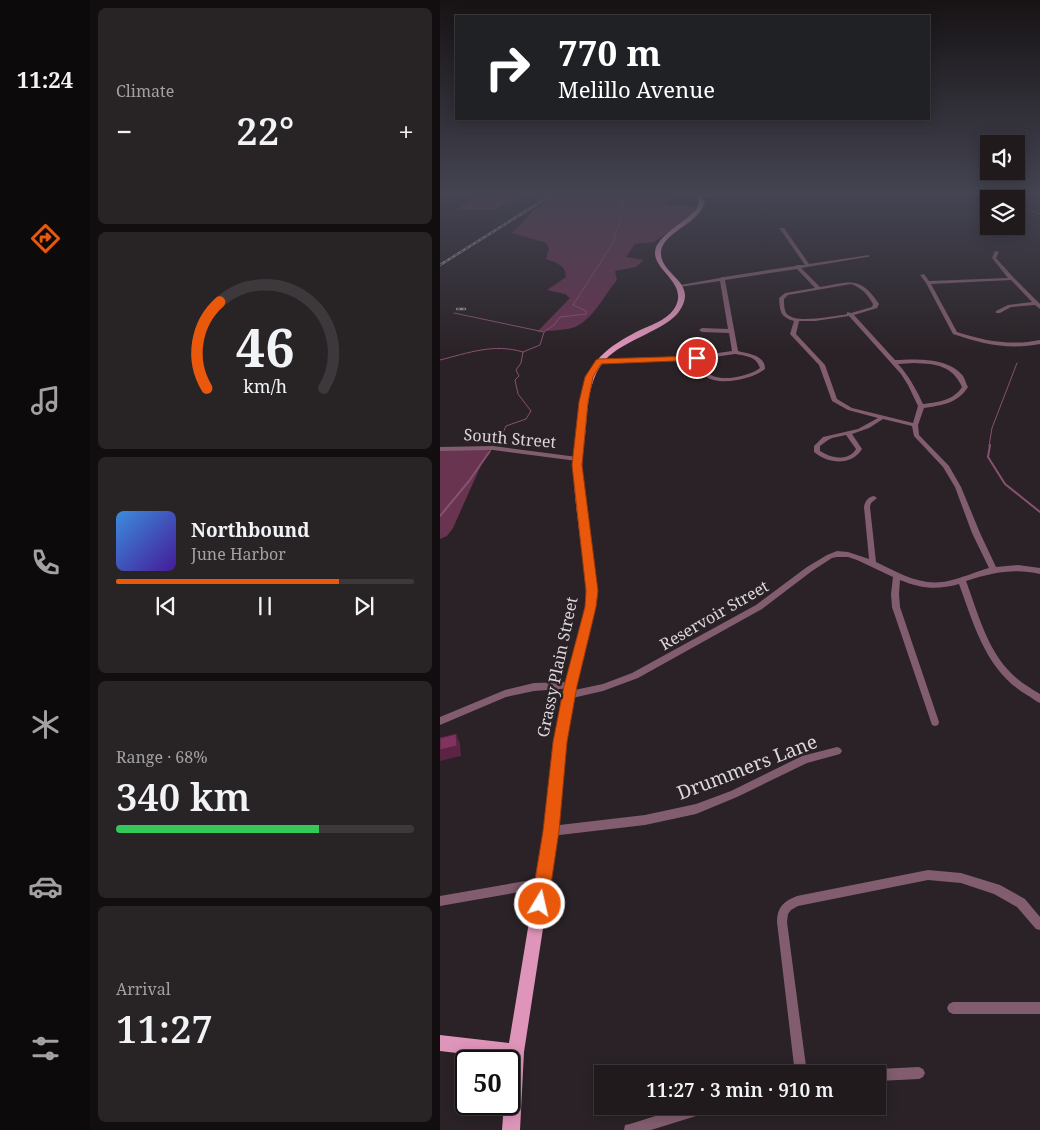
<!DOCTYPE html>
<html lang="en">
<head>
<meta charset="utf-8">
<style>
	body { margin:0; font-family:"Noto Serif",serif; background:#282325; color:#f1f3f6; height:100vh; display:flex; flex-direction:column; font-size:19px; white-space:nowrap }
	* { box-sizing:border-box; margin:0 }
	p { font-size:16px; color:#a2a1a3 }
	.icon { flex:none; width:28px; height:28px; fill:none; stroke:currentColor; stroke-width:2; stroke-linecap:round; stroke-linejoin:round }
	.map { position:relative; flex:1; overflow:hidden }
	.drawer { display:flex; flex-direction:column; gap:8px; padding:8px; background:#120e0f; width:350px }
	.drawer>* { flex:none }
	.banner { position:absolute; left:15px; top:15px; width:475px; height:105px; border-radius:0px; box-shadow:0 2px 12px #0003,0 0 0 1px #3d383b; background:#202124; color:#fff; overflow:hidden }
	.fabs { position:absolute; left:540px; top:135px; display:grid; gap:10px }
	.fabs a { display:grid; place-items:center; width:45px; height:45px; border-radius:0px; background:#201a1c; box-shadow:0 2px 12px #0003,0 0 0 1px #3d383b; font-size:25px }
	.speed { position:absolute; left:15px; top:1050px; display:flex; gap:10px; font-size:25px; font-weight:700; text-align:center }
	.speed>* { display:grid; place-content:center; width:65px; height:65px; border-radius:50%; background:#201a1c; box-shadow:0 2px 12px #0003,0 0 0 1px #3d383b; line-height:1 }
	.speed .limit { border:2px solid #111; border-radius:8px; background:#fff; color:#111 }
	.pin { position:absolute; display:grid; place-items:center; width:42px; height:42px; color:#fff; margin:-21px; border:2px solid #fff; border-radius:50%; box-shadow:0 1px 5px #0007 }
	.me { position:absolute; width:55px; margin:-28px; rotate:9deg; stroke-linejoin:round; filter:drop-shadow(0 0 4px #0008) }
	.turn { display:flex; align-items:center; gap:18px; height:105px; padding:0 20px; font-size:22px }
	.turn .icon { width:65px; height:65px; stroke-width:2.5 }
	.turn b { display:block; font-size:35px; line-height:42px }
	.big { font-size:38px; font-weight:600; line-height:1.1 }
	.drawer .widget { flex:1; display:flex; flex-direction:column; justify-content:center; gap:8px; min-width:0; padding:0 18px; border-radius:8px; background:#282325 }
	.drawer .dial { align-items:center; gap:0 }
	.dial svg { height:130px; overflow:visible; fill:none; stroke:#3d383b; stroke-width:7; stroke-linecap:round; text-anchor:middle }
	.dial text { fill:#f1f3f6; stroke:none }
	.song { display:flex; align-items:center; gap:15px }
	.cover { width:60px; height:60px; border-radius:8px; background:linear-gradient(135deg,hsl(210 70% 55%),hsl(260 70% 35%)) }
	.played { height:5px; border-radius:2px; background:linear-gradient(90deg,#ea580c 75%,#3d383b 75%) }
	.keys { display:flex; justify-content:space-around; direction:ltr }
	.heat { display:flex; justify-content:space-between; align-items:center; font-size:28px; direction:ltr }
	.charge { height:8px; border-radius:4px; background:linear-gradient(90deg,#34c759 68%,#3d383b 0) }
	.trip { position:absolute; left:154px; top:1065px; width:292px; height:50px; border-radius:0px; background:#201a1c; box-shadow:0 2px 12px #0003,0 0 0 1px #3d383b; font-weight:600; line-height:50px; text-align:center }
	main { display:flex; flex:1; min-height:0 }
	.tabs { display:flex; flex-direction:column; width:90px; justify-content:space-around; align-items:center; background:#0d0a0b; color:#a2a1a3 }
	.tabs .icon { width:35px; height:35px }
	.tabs .selected { color:#ea580c }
	.tabs b { font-size:22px; color:#f1f3f6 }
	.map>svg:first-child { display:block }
	.green { fill:#683450 }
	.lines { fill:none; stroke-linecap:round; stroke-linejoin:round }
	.stream-far1 { stroke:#885172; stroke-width:1 }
	.stream { stroke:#885172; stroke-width:2 }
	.minor { fill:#825d6f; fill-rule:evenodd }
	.major { fill:#df95ba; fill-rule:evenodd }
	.rail-casing { stroke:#9c9699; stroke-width:2.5 }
	.rail { stroke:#2a2226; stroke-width:1; stroke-dasharray:3; stroke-linecap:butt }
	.shaded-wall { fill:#5a2442 }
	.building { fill:#80335e; stroke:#5a2442 }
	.route { fill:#ea580c; stroke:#983908 }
	.labels { text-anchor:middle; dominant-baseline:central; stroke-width:5; stroke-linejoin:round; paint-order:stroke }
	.street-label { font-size:16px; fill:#dbd6d9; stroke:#2a2226 }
	.near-street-label { font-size:19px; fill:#dbd6d9; stroke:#2a2226 }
</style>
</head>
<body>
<main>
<nav class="tabs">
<b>11:24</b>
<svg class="icon selected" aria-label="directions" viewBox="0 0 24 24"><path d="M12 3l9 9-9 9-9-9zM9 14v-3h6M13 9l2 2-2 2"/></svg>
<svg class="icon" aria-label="music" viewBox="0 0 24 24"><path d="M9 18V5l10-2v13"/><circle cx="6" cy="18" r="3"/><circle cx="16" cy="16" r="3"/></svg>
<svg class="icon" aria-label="phone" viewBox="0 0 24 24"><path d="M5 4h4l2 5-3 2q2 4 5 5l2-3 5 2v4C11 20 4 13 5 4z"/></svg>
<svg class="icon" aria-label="climate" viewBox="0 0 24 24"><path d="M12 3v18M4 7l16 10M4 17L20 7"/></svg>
<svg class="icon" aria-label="car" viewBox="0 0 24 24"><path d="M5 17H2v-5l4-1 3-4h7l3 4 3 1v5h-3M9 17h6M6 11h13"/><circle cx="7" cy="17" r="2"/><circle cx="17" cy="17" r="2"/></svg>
<svg class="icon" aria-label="filters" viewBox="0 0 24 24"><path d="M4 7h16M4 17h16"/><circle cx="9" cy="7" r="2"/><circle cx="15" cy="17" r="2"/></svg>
</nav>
<section class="drawer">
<div class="widget"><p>Climate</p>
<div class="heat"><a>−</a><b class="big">22°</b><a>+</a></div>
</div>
<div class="widget dial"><svg viewBox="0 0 100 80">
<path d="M14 69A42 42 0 1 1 86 69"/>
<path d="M14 69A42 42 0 0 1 22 16" stroke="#ea580c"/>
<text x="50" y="56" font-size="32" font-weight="700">46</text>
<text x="50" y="72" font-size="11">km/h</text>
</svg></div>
<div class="widget">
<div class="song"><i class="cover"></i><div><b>Northbound</b><p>June Harbor</p></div></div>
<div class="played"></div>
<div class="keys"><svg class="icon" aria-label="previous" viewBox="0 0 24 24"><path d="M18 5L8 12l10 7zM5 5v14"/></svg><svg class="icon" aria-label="pause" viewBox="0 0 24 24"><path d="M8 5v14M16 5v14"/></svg><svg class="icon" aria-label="next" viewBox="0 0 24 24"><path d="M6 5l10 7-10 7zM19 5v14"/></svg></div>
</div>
<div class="widget"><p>Range · 68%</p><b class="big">340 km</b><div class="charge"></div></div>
<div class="widget"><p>Arrival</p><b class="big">11:27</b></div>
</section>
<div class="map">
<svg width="600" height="1130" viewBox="0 0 600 1130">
	<rect width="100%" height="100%" fill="#2a2226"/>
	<path class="green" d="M40,194h47l-34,16h-37z
		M116,194h115l-6,11 32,2 -8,10 -35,25 -19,2 -9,13 18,3 -8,7 -21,4 2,9c-13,15 -25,42 -45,48 -11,3 -24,2 -35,4l33,-34 -5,-4 -18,-4 19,-13c0,-12 -10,-14 -20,-18l3,-10 -3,-6 -34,-10 22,-23z
		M48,449l1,5 -7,9 -29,65 -6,8 -7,3v-89z"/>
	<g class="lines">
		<path class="stream-far1" d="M551,194l11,5
			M576,205l24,9
			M14,313l90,19
			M0,360c28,-7 54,-17 83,-8
			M54,445l7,-8 5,-11 20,-7 5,-8 -13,-17 -3,-14 4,-4 -3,-6 5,-7 2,-11 17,-7 4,-13 10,-7 6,-8 26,-3v-3l-13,-6 40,-62 7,-22 3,-20 -5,-7
			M549,446l3,-18 25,-65"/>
		<path class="stream" d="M550,445l-2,12 17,27 35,28
			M0,516l29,-35 21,-30"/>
		<path class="minor" d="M272,194h15l-27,4 -2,-1z
			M340,228h4l25,36 60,-9v2h-2l-66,11 19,19c29,-5 40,-12 59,17l-2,4 -23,7 41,45c21,-1 53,-3 68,16 2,3 3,8 5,11 -11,17 -26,18 -44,21l-6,17 1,10 30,31 12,21 19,46 16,34 22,-2 22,3v6c-26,-6 -49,-1 -74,7 12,32 21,69 46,93 8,8 18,14 28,20v9c-5,-2 -9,-6 -13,-8 -41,-24 -53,-70 -68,-111 -22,6 -37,5 -59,-4l-1,14 1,13 39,115 -1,3 -3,1 -3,-1 -40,-118 -1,-13 2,-17 -36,-17 -9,-3h-11l-5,1 -20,13 -50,38 -124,69 -35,13 -35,8 -3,-1 -1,-3 1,-3 38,-8 29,-11 124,-68 51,-38 20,-12 10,-4 11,1 21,7 -5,-52c1,-6 4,-10 10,-11l3,2 -6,5 -1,4 6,55c23,11 46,25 72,19 14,-3 27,-9 41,-13l-17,-35 -17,-46 -12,-20 -29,-31 -2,-10 -29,-7 -14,9 -17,6 10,15c-10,17 -34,15 -48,3v-6l9,-9 35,-8 20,-11 -30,-8 -16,-9 -13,-36 -29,-31 4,-13c-14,-4 -14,-10 -15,-23l6,-5 30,-5 -18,-19 -72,11 13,71c11,3 27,4 27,18 -12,10 -46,18 -60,7 -5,-4 -8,-10 -10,-16l-96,3 -3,-2 3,-2 98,-3 35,-5 -3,-18 -27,-1 -3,-2 3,-2 26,1 -8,-48 -40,6 -2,-1 2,-1 40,-7 2,-1h2l71,-11 2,-1h8l-25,-36zM411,284c11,4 16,10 22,20l-1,3 -21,6 -4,-1v2l-4,1c-12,1 -47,9 -56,-1 -3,-3 -3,-11 -3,-15l4,-4zM409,316l52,58 7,11 10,21 -5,17 -61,-15 -15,-9 -12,-34 -29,-31 3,-13h16zM295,354c11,2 21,2 25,14 -10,8 -37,14 -49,7 -6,-3 -8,-10 -11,-16zM474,363c22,1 38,2 48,24 -9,14 -24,15 -39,17 -7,-15 -14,-28 -25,-40zM406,435l10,14c-8,13 -25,9 -36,2v-5l8,-6 4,-2z
			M555,251l4,1 -3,6 18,20 26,26v5l-5,-4 -24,2 -11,6h-4v-2l12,-6 24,-3 -21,-22 -80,4 26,48c28,9 54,14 83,8v4c-31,6 -58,0 -87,-10l-27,-51 -6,-8 4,-1 5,7 79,-3 -16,-20z
			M53,446l84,11 3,2 -3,2 -84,-11 -53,1v-4z
			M130,682l3,2 1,2 -1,2 -39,3 -28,6 -66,28v-8l65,-27 29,-7z
			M397,747l3,1 2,3 -2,3 -33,9 -70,34 -41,17 -51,11 -94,11 -4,-2 -1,-3 1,-3 4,-2 94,-11 51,-11 35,-13 71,-35z
			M488,870l33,3 39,12 25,14 15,18v13l-4,-1 -19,-22 -23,-13 -33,-11 -33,-3 -130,26 -7,4 -3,4 -1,8 20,152h-12l-18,-152c0,-15 7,-21 20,-26z
			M103,878l4,1 1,4 -1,4 -4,1 -103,18v-10z
			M513,1002h87v12h-87l-4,-2 -2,-4 2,-4z
			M479,1067l4,2 2,4 -2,4 -4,2 -41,2v-7h-6l2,-3 4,-2z
			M247,1106h28l-2,4 -4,2 -58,18h-27l1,-5 5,-1z"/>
		<path class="major" d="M256,194h5l4,9c-3,6 -6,11 -11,15 -10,10 -34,20 -33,36 1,22 37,28 19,56 -12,20 -56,29 -75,50 -18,21 -17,50 -20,76 -1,10 -4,20 -3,30 0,14 3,28 5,42 3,28 7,55 10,83l-2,16 -21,88 -8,47 -8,89 -34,221 -4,78h-18l2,-26h5v-43h-2v-2l-67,-8v-16l69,8 35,-212 10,-89 8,-47 23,-88 2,-16c-5,-41 -12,-83 -14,-124 -1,-11 2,-23 4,-34 3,-28 3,-56 24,-77 10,-10 22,-17 35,-24 12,-6 30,-11 38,-23 18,-28 -29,-40 -17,-64 9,-15 28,-23 39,-35l3,-7z"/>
		<g class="rail-casing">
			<path id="rail" d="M0,265l113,-71
				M17,309h8"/>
		</g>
		<use href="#rail" class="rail"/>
	</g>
	<path class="shaded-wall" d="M16,734l4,9 1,13 -21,5v-11z"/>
	<path class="building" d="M16,734l1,12 -17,4v-12z
		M26,1071v23l-10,-12z"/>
	<linearGradient id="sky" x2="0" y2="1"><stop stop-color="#171315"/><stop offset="0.55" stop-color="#444452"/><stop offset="1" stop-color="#444452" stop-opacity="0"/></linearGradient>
	<rect width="600" height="353" fill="url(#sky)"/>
	<path class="route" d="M257,356h3v4l-99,4 -8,13 -5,25 -6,63 16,126 -2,16 -19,79 -10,56 -8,89 -11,73 -3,6 -5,2 -6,-2 -3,-6 12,-73 10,-89 11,-56 21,-79 1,-16 -14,-126 7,-63 6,-25 11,-17 2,-1z"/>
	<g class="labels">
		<g class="street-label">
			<text transform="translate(70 438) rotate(5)">South Street</text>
			<text transform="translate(274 615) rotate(-30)">Reservoir Street</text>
			<text transform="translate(117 667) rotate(-78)">Grassy Plain Street</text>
		</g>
		<g class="near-street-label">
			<text transform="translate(307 767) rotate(-21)">Drummers Lane</text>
		</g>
	</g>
</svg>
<div class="fabs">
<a><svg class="icon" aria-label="sound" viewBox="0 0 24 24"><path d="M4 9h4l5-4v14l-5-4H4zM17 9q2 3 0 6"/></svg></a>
<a><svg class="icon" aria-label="layers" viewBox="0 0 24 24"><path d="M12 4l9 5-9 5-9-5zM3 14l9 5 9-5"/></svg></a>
</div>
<div class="speed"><div class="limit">50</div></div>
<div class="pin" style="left:257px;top:358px;background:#d93025"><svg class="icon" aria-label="arrive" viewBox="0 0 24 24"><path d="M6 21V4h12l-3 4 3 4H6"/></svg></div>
<svg class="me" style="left:100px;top:904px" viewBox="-20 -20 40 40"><circle r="17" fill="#ea580c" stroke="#fff" stroke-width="3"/><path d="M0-11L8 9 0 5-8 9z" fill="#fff"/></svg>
<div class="trip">11:27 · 3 min · 910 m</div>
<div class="banner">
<div class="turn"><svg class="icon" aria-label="right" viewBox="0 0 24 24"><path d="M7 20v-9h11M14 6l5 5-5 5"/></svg><div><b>770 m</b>Melillo Avenue</div></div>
</div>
</div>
</main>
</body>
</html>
